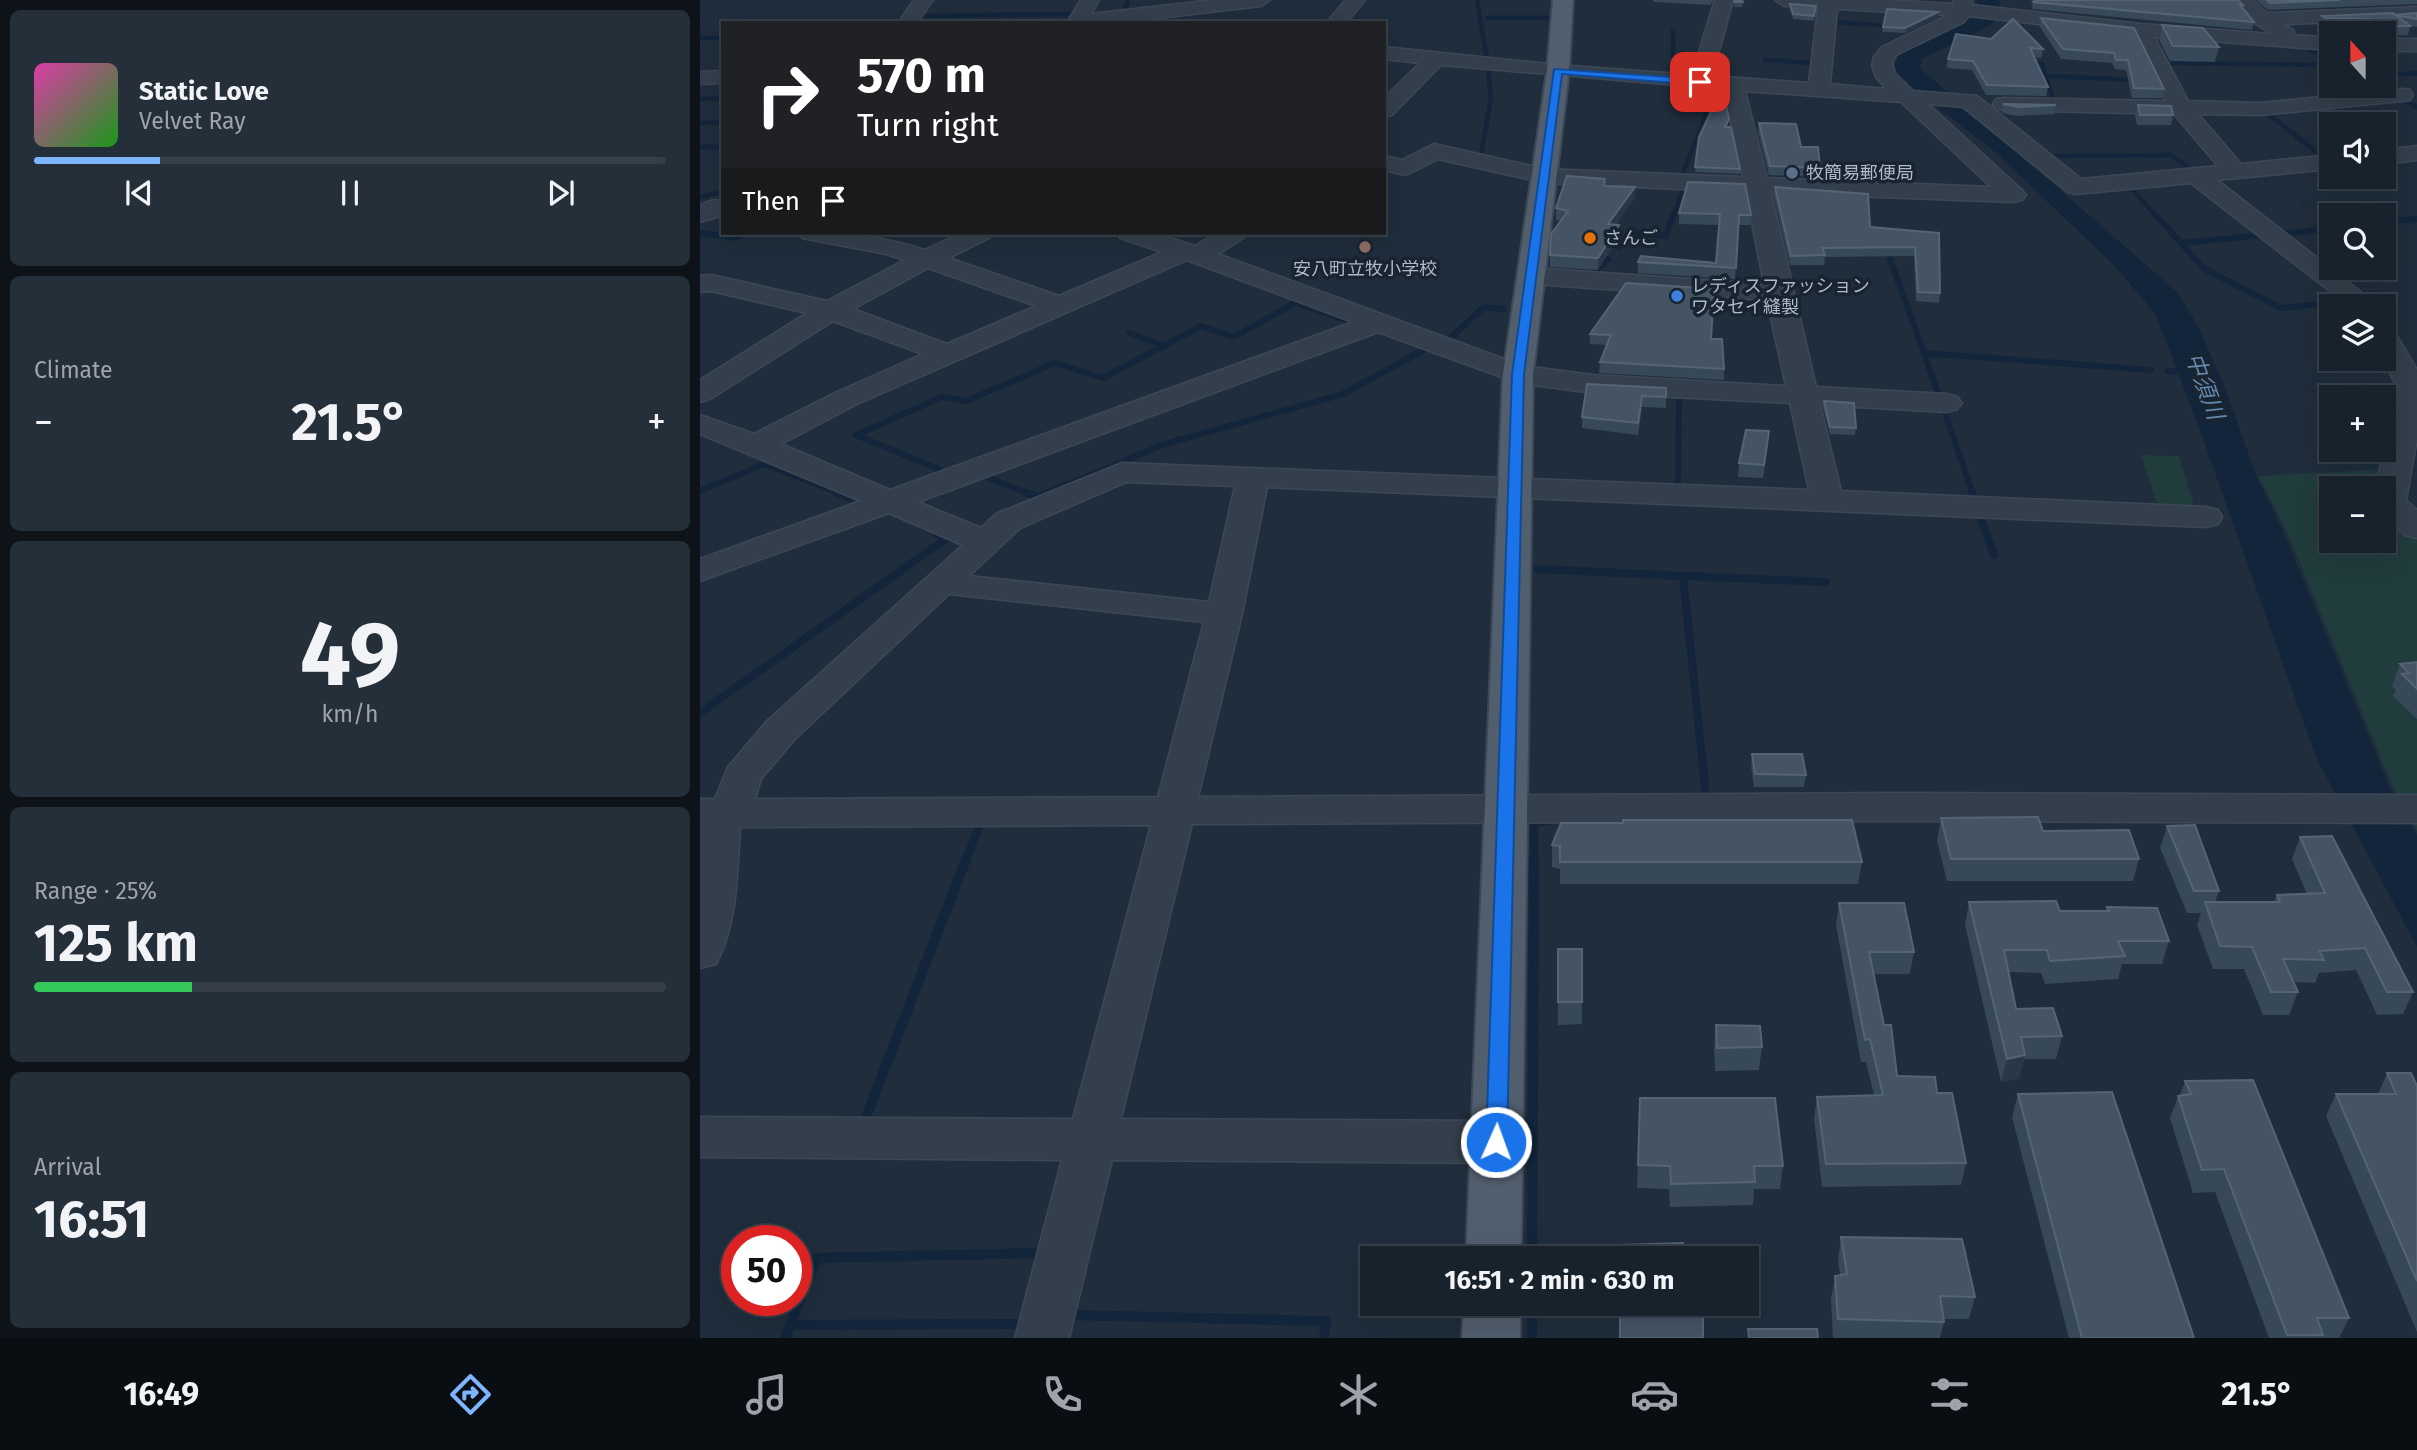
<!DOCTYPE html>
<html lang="en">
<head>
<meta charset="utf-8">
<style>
	body { margin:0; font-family:"Fira Sans","Noto Sans JP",sans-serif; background:#242f39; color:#f1f3f6; height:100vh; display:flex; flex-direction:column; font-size:26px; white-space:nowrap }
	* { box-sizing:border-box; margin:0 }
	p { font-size:23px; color:#9ea4aa }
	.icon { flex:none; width:38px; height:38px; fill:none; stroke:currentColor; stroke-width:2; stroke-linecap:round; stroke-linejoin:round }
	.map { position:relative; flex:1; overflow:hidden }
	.panel { display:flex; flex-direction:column; gap:10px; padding:10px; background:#0d1319; width:700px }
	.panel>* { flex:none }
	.guide { position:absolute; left:21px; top:21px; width:665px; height:214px; border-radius:0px; box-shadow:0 7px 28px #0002,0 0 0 2px #363f49; background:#202124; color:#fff; overflow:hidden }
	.needle { width:46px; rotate:339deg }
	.fabs { position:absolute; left:1619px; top:21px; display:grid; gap:14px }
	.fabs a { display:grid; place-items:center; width:77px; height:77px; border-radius:0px; background:#17222d; box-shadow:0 7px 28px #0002,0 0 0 2px #363f49; font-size:35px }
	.speed { position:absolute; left:21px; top:1225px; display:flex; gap:14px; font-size:35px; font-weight:700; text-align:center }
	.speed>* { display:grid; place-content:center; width:91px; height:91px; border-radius:50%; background:#17222d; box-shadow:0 7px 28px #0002,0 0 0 2px #363f49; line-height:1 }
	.speed .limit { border:10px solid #d22; background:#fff; color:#111 }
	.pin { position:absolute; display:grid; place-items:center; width:60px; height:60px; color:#fff; margin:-30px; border-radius:14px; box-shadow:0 4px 10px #0006 }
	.me { position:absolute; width:77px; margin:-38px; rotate:2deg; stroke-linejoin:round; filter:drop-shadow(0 0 5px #0008) }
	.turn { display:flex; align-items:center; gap:24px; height:147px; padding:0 21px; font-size:32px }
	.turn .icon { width:91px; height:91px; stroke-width:2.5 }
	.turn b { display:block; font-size:49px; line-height:60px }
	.then { display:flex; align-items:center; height:66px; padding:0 21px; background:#0003; gap:14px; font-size:26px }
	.big { font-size:52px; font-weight:700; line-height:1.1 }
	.panel .card { flex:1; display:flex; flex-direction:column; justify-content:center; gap:10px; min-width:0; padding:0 24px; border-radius:10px; background:#242f39 }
	.panel .dial { align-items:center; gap:0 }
	.dial b { font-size:91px; line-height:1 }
	.song { display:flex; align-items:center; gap:21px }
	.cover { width:84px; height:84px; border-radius:10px; background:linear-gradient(135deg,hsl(320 70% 55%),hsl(120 70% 35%)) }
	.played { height:7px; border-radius:4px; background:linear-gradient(90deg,#7db6ff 20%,#363f49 20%) }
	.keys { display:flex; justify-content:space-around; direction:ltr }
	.heat { display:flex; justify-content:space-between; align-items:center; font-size:38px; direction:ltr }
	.charge { height:10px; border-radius:5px; background:linear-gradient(90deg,#34c759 25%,#363f49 0) }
	.trip { position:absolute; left:660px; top:1246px; width:399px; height:70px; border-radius:0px; background:#17222d; box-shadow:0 7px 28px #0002,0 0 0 2px #363f49; font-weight:700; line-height:70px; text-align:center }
	.tabs { display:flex; height:112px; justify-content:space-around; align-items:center; background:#090e12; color:#9ea4aa }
	.tabs .icon { width:49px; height:49px }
	.tabs .active { color:#7db6ff }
	.tabs b { font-size:32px; color:#f1f3f6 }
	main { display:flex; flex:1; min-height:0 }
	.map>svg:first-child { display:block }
	.green { fill:#213c3d }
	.water { fill:#12253b }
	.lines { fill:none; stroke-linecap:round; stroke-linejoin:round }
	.stream-far3 { stroke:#12253b; stroke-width:4.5 }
	.stream-far2 { stroke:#12253b; stroke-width:6 }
	.stream-far1 { stroke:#12253b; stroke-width:8 }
	.stream { stroke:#12253b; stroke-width:10 }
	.minor-casing { stroke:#3d4856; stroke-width:3 }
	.major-casing { stroke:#3d4856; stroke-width:4 }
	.minor { fill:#333f4c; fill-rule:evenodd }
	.major { fill:#515e6d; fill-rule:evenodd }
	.wall { fill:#374859 }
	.shaded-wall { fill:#283849 }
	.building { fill:#445465; stroke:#546475; stroke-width:2 }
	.route { fill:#1a73e8; stroke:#114b97; stroke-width:2 }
	.service-dot { fill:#5c6f8a; stroke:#192431; stroke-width:2.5 }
	.food-dot { fill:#e8710a; stroke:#192431; stroke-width:2.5 }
	.education-dot { fill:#8d6e63; stroke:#192431; stroke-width:2.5 }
	.shop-dot { fill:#3f7fe0; stroke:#192431; stroke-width:2.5 }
	.labels { text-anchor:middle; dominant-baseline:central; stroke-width:7; stroke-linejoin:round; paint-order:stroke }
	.far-poi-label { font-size:18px; fill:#aebac9; stroke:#192431; text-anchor:start }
	.water-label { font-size:23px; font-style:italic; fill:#6386ab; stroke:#192431 }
</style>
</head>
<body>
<main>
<section class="panel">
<div class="card">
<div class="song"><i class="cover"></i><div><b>Static Love</b><p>Velvet Ray</p></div></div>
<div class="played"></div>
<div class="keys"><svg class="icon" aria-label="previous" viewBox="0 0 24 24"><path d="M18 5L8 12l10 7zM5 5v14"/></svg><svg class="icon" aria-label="pause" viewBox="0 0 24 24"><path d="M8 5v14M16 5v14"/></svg><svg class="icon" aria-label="next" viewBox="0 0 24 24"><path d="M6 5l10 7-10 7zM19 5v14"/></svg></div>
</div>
<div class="card"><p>Climate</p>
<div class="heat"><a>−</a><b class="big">21.5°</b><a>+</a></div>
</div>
<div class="card dial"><b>49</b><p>km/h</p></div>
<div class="card"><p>Range · 25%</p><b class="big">125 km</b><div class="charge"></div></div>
<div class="card"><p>Arrival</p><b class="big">16:51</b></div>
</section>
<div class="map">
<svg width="1717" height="1338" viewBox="0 0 1717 1338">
	<rect width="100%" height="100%" fill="#1f2d3c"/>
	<path class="green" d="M1441,455l38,1 17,56 -37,-2z
		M1690,469l-6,31v-12h-53v53h53v-39l33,30v299l-22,-39 -109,-263 -28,-53z"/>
	<path class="water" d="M1277,0h22l1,11 -9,14 -69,34 -2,9 258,225 21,35 27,63 30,84 26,54 109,261 26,45v112l-101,-190 -115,-324 -45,-118 -41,-49 -121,-115 -81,-63 -19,-20 4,-11 9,-7 63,-30 8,-11z"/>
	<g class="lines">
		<path class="stream-far3" d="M777,0l11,64
			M424,14l4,-14
			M219,16l155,-2
			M787,18h61
			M1134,18l-1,4 59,4
			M361,23l10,-3 11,-20
			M0,38h23
			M1602,46l29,13
			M1065,60l50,3
			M1327,63l15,1 12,38h5
			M1473,63l158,2
			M964,75l9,1v-45
			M1684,75l33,-2
			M1347,76l89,4
			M974,82v15l38,3 -31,78
			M1679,86l38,21
			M0,99l23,-1
			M1563,110l61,48
			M0,123l23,-1
			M0,147h23
			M781,156l10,-59 -3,-29
			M1346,156l125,-1 21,15 8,1
			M1430,187l25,28
			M0,197l23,-5
			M974,215l10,-29"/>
		<path class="stream-far2" d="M1454,213l27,30 85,-8
			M1684,222l33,-3
			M0,233l37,5 7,-5
			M1583,234l48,-6
			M1481,243l22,25 78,40 70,-7
			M919,247l15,-15 32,4 8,-23
			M1190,259l34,94
			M1633,271l45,35
			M889,277l19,-18
			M1684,316l14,24
			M429,333l35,13
			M747,341l37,-34 19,2
			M1468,371l18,1
			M239,469l-83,-34 86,-38 24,4 89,-38 48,15 98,-52 33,11 61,-34 51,17
			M278,474l53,20
			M978,488l1,-96
			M0,491l64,-27 78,30
			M344,494l121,-50 178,-50 84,-46
			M1273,494l-49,-141 227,17"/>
		<path class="stream-far1" d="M137,493l14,5
			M327,493l11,4 10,-4
			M1272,493l22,62
			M838,569l145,7 23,220
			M983,576l143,6
			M0,713l247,-175 -10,-4
			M266,860l15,-39
			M834,860v-37l14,-2"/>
		<path class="stream" d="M163,1125l103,-266
			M832,1258l2,-399
			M832,1304v34
			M372,1310l-1,5 255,6 -2,17
			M90,1325l233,-1
			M85,1338l32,-80 227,-5"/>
		<g class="minor-casing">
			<path id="minor" d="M214,0h19l-16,23h-19z
				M381,0h18l-8,14 122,-14h57l-9,6 -145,17h-44l-3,-4z
				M646,0h19l-19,23h-20z
				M1015,0h18l-21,76 97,7 9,-75 -34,-2 -9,-6h110l68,4 1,-4h18v5l169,19 131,10 -16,-10 -23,-24h20l14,13 150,-6v12l-134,5 10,6 2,5 36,3v12l-177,-13 34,64 72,2 142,-14 8,1 3,5 -3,5 -8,1 -142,14 -62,-1 43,50 90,-9v14l-114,11 162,126h-30l-158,-123 -115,11 -8,-2 -105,-85 -35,-3 94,86 4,5 -4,5 -8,2 -243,-9 45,194 131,7 10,3 5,6 -5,6 -10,3 -127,-7 21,86 365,16 12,3 4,7 -4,7 -12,3 -939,-40 -25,127 -44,183 700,-4 519,2v28l-519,-2 -706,3 -71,295 375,2 18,6 7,15 -7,15 -18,6 -384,-3 -43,178h-54l47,-178 -362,-3v-40l373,2 78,-294 -411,2c-3,45 -2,96 -24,137l-16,4v-169h15l13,-32 39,-46 196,-176 -74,-32 -189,68v-22l161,-58 -161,-67v-19l54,19 83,-42 86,-38 -90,-33 -123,78 -10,3v-22l107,-67 -96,-22 -11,1v-16l11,-1 116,26 78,-41 -19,-6 -84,-16 -3,-5c44,0 83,3 126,17l36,-17h31l-3,5 -40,20 110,38 103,-44 -42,-14 -3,-5h37l41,13 22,-13h29l-3,5 -25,16 305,112 70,9 193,11 -19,-86 -235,-16 -9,-2 -4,-6 4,-6 9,-2 232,16 -18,-92 -201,-9 -107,-24 -32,16 -22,-5v-14l18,4 32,-16 111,25 198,8 -20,-88 -282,-24 -49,50 -8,1v-18l36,-35 -36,-4v-12l174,18 134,10zM1137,9l111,6 -66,32 -8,10 -2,9 4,11 10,12 -56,-5zM1268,16l166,19 32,66 -162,-3 -8,1 -3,5 3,5 8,1 170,4 44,52 -137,13 -104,-83 -64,-5 -18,-17 -3,-11 4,-8 68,-33zM1045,91l156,11 90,85 -224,-9zM487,260l166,62 -463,168 -109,-46 76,-40zM228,268l108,38 -89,38 -94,-35zM678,332l140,51 75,10 197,10 19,87 -687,-27 -126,51 -15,14 -63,-26zM426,482l109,4 -26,116 -240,-26 51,-48zM249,594l255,28 -46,175 -403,2 6,-20 34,-40z
				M1684,39h33v12h-33z
				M23,71v12l-23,1v-12z
				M1717,146v14l-33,4v-14z
				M13,200l10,1v14l-23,7v-17z
				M1684,329l10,2 23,39v68l-11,62 11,10v28l-12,-3 -21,-21v-26h-8l21,-102 -15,-27z"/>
		</g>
		<g class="major-casing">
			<path id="major" d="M853,0h20l-4,71 -36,303 -12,884h-55l37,-884 44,-303z
				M764,1304h56v34h-58z"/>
		</g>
		<use href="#minor" class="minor"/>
		<use href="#major" class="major"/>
	</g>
	<path class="wall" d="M953,0h60l-2,5 -58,-3z
		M1035,0l8,2 -1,5h-8z
		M1556,0h161v4l-149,6z
		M1333,2l210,3 -1,2 12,15 -2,8 -220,-21z
		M1090,4l26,2 -2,15 -21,-2 -3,-10z
		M1238,12v5l-33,16 -23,-1 1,-5z
		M1717,13v14l-7,-1 -2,9 -24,1v-3h-13l-4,-4 -45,-1 -2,-3 2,-9z
		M1341,18l93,10 30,61 -2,9h-30l-6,-28 -11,-1 -3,-6 -51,-4 -21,-32z
		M1462,25l57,22 -4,15 -45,-1 -11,-21z
		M1256,34l87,15 -2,9 -6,-1 13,30 -2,9 -60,-1 -14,-25 -25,-2 1,-9z
		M1003,85l26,34 -2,8 13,42v5l-45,-2 4,-35 13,-29 -8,-1z
		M1303,104l53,1 -2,9 -37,2 -15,-3z
		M1438,105l35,10 -2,10h-34l-2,-9z
		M1059,123l42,24 19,21 -1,9 -50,-2 -11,-43z
		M905,186l30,1v11l-20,27h4v11l-21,34 -48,-3v-12l11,-34 -5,-1v-12z
		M1075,187l95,40 69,6 1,60 -1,10 -23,-2 -2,-45 -89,1 -1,8h-34l-16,-69z
		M979,213l72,2 -1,10h-12l-3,54 -97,-6v-11l78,1 3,-38 -40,-1z
		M890,334l121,5 13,30v11l-125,-7 1,-11 7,-17 -17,-1z
		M887,384l79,4v20l-24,-1 -4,28 -56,-7v-11z
		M1124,401l32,27 -1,7 -25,-1 -7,-26z
		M1068,444l-5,34 -25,-1 1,-14z
		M1717,662v57l-24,-23 3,-6 -4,-4 8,-22z
		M1052,754l54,21 -2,12h-50l-3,-21z
		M1241,818l102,13 96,28 -6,22h-186l-10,-40z
		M1467,826l52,65 -4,11h59l3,-7 30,-1 -15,-35 8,-22 113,155 -10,22 -26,1 -21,-45 -37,3 -4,10 -22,-1 5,10 -9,23h-26l-19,-46h-31l-16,-44 4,-12h-14l-27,-65z
		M852,845l310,17 -4,22h-298v-15l-8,-2z
		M1269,902l91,9h46l1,-4 62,34 -7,23h-40l-4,15 -73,5 -4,-11 -33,-1 8,37 46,27 -6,23h-32l-5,19 -18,4 -36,-157z
		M1139,903l75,49 -4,22h-36l10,51 13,51 40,17 29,70 -5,22 -139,2 -8,-68 3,-22 57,-2 -8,-33h-5l-25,-137z
		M858,949h24v75l-24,1z
		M1016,1025l46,22 -3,23 -44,1 -1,-23z
		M1687,1073l30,13v246l-91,-216 10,-22h42z
		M1485,1081l164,237 -10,20h-70l-54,-146 -22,1 -23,-75 8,-22 2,-1z
		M1318,1094l176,244h-125l-57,-221z
		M940,1098l143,68 -3,23h-26l-1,16 -83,2 -1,-18 -32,-1z
		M1141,1237l134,60 -6,22h-25v3l-4,16h-107l-2,-39 4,-23 5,-1 -2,-15z
		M919,1304h84v34h-84z"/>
	<path class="shaded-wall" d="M1238,12v5l-33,16v-5z
		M935,187v11l-27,37v-11z
		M919,225v11l-21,34v-12z
		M1325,1055l-6,23 -18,4 6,-23z"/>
	<path class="building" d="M1035,0h7l1,2h-9z
		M1335,0h203l5,5h-3l14,17 -221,-20z
		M1567,0h73l-70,3z
		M1090,4l26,2 -2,10 -21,-2z
		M1187,9l51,3 -33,16 -22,-1z
		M1693,13l17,13h-33l-7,-7 -45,-1 -3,-2z
		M1717,13v6l-23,-4z
		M1341,18l93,10 30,61 -30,-1 -6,-28h-12l-2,-7 -51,-4z
		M1313,19l30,30 -13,-1 18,39 -61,-2 -14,-24 -25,-2 8,-25 35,5z
		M1462,25l41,3 16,19 -46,-1z
		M1003,85l18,1 8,33 -4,8h6l9,42 -45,-2 4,-30 16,-34 -11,-1z
		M1303,104l53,1 -38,2z
		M1438,105l33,1 2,9h-33z
		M1059,123l37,1 5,23h17l2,21 -50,-2z
		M867,176l38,3 -1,7 31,1 -27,37 11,1 -21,33 -48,-3 1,-21 17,-23 -12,-3z
		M988,182l57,2 6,31h-12l-3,53 -98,-6 3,-6 75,7 4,-49 -41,-1z
		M1075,187l93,7 2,33 69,6 1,60 -22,-1 -3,-45 -93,1 3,7 -34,1z
		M926,283l88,6 -3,50h11l2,30 -124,-7 11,-27 -21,-1z
		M887,384l79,4v9l-24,-1 -4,27 -56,-6z
		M1124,401l30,2 2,25 -26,-1z
		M1046,430l23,1 -5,34 -25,-2z
		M1717,662v27l-15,-15 7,-1 -9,-9z
		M1052,754h50l4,21 -51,-1z
		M1338,817l5,14 86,-1 10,29h-188l-10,-41z
		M923,820h229l10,42h-302v-16l-8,-1 9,-22h62z
		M1495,825l24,66h-25l-27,-65z
		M1632,836l81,156h-26l-22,-44 -46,3 5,9 -41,-1 15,33h-27l-19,-45 -32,-1 -15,-44h75l-3,-7 48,-2 -25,-56z
		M1356,901l4,10h49l-2,-4 50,1 12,33h-51l7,15 -75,5 -3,-11h-43l12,59 37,-1 9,28 -41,1 4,18 -18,4 -38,-157z
		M1139,903h65l10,49h-45l15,73h7l6,51 38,1 2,16h15l14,70 -140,1 -9,-67 66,-2 -13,-56 -5,1z
		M858,949h24v53h-24z
		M1016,1025l44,1 2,21 -45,1z
		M1687,1073h24l6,13v195l-81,-187h60z
		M1553,1080l96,238h-32l6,17h-36l-63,-166 -22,1 -24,-74 13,-2 -6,-13z
		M1412,1092l82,246h-112l-64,-244z
		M940,1098h135l8,68h-29l1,16 -84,2 -1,-18 -32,-1z
		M1141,1237l121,2 13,58 -35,-1 4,26 -106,-3 -3,-43 12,-2z
		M983,1243l1,15h-65v-13z
		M920,1304h83v34h-83z
		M1048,1329h69l1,9h-69z"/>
	<path class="route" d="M854,69l146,10 4,3 -4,3 -138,-11 -38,300 -17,768 -3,6 -8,3 -7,-3 -3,-6 26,-768z"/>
	<circle class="service-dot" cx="1092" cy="173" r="7"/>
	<circle class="food-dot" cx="890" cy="238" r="7"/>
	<circle class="education-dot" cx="665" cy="247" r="7"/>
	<circle class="shop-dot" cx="977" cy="296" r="7"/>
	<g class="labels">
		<g class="far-poi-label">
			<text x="1106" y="173">牧簡易郵便局</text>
			<text x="904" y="238">さんご</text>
			<text x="665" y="269" text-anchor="middle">安八町立牧小学校</text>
			<text x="991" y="286">レディスファッション<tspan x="991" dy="21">ワタセイ縫製</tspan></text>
		</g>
		<g class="water-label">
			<text transform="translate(1505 386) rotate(70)">中須川</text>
		</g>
	</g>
</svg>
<div class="fabs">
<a><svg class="needle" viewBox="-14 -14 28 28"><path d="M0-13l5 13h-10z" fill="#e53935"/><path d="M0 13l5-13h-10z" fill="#9ea4aa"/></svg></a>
<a><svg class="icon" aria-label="sound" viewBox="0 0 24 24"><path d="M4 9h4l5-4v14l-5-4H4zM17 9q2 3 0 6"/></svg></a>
<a><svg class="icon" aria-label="search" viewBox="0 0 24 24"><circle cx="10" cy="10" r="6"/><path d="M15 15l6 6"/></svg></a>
<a><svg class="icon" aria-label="layers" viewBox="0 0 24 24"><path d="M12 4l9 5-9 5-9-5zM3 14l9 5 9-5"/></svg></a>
<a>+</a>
<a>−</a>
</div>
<div class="speed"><div class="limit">50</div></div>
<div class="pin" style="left:1000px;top:82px;background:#d93025"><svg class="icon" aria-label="arrive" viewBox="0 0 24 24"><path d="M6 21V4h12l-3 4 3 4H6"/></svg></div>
<svg class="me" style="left:796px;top:1142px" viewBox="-20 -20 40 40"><circle r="17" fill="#1a73e8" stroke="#fff" stroke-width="3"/><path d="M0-11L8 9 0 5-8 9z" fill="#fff"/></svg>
<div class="trip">16:51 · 2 min · 630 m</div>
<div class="guide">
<div class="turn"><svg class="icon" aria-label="right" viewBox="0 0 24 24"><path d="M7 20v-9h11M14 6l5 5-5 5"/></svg><div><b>570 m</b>Turn right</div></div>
<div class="then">Then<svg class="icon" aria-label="arrive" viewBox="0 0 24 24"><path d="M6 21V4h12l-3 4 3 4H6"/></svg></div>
</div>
</div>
</main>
<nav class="tabs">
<b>16:49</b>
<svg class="icon active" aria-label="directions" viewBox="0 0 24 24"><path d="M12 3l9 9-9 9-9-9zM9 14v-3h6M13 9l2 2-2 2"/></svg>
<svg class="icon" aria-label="music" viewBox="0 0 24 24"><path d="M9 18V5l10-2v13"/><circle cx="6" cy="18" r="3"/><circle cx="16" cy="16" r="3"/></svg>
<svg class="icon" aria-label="phone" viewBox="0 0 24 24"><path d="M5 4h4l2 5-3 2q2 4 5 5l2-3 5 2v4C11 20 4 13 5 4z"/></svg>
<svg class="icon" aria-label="climate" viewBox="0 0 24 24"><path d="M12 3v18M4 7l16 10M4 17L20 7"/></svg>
<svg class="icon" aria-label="car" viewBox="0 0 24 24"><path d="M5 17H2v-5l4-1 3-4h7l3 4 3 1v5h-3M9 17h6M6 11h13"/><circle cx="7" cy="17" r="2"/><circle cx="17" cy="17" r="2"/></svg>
<svg class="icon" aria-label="filters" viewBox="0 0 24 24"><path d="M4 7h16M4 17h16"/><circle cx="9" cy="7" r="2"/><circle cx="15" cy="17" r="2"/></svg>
<b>21.5°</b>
</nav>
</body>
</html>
